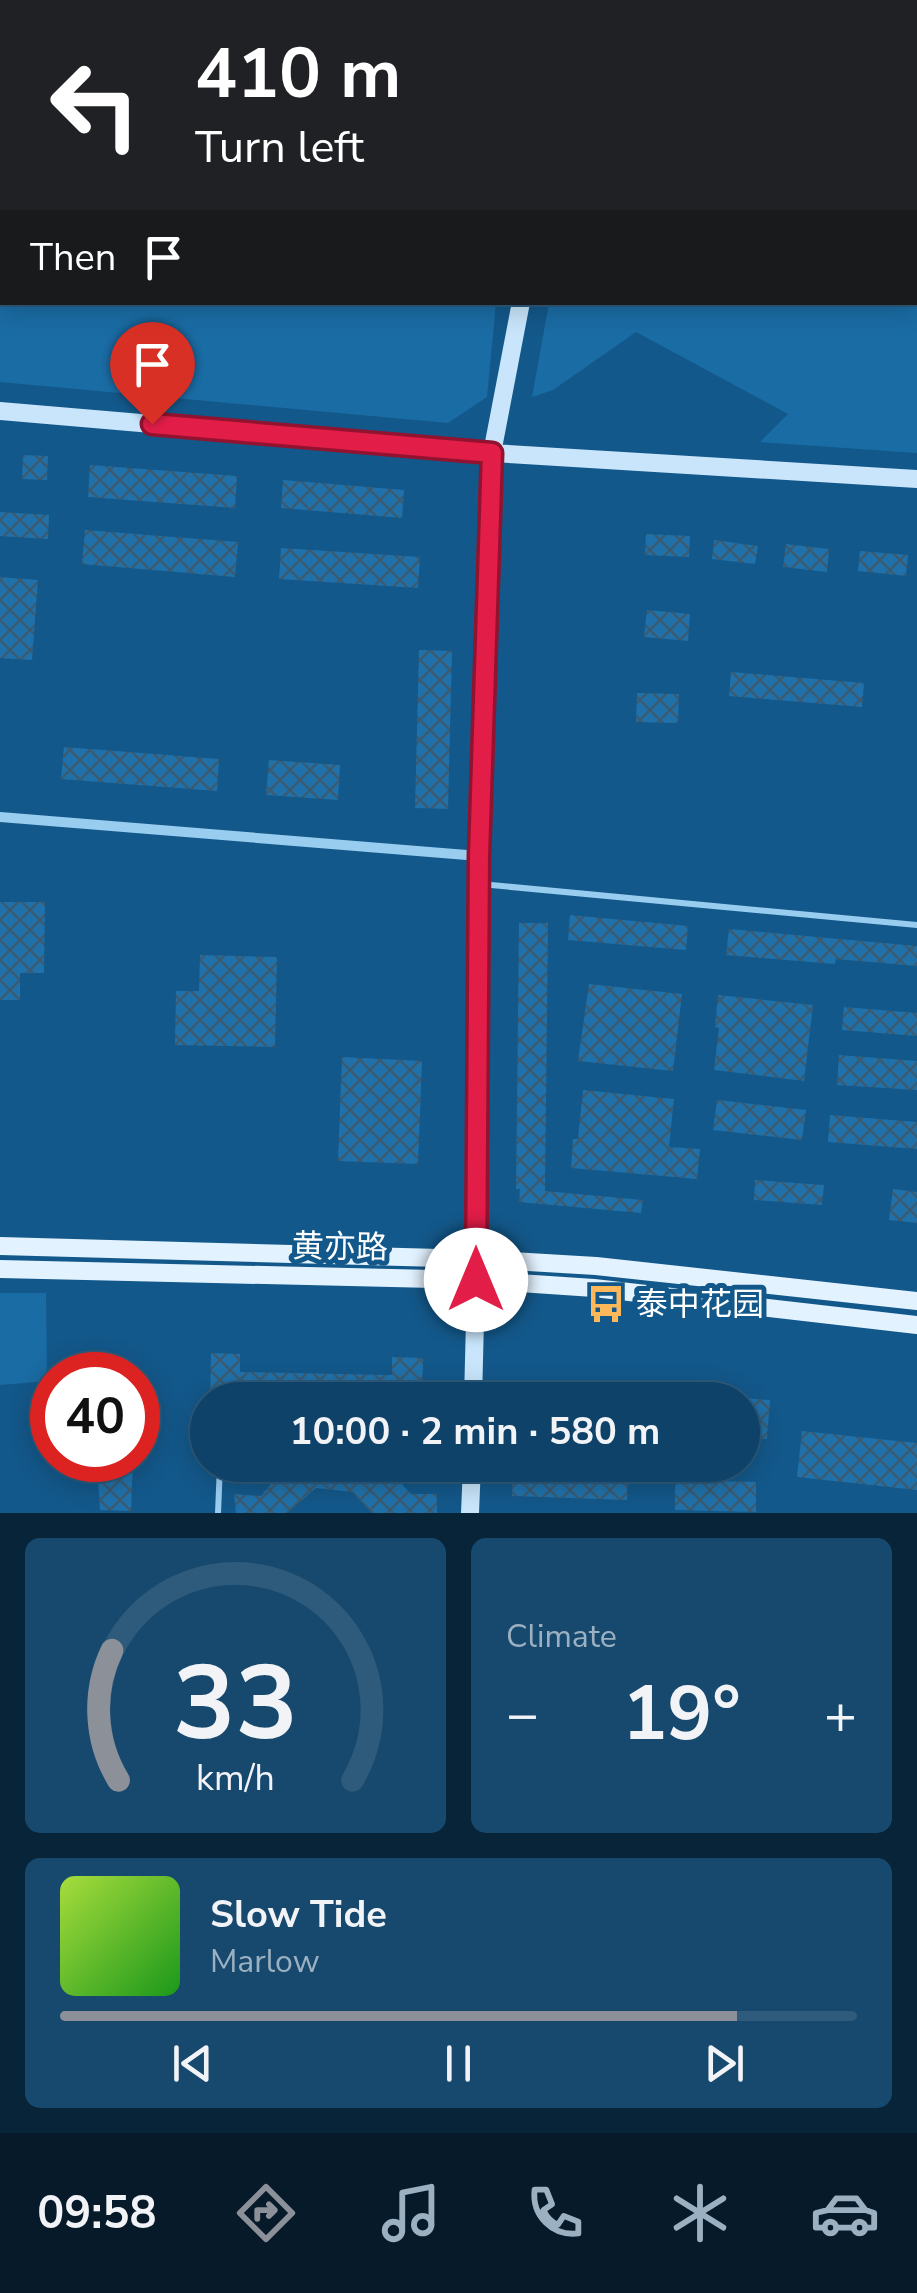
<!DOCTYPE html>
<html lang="en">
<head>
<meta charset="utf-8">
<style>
	body { margin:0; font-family:"Nunito Sans","Noto Sans SC",sans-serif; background:#17496e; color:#f1f3f6; height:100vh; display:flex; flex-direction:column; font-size:38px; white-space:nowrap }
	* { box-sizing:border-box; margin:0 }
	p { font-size:32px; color:#9bb0c0 }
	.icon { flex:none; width:55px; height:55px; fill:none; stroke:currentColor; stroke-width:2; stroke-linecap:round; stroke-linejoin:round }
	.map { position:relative; height:1513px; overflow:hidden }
	.side { display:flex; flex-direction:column; gap:25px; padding:25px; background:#082439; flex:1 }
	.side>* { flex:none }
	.banner { position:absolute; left:0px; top:0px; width:918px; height:305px; box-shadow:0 5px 25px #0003,0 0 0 2px #2e5b7c; background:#202124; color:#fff; overflow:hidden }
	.speed { position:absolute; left:30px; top:1352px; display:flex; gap:20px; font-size:50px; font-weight:700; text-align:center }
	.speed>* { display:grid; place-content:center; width:130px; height:130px; border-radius:50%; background:#0e4268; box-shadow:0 5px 25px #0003,0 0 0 2px #2e5b7c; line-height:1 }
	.speed .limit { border:15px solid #d22; background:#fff; color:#111 }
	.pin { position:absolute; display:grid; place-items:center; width:85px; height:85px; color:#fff; margin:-102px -42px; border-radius:50% 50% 50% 0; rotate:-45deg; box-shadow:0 0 10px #0007 }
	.pin .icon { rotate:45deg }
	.me { position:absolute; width:110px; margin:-55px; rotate:0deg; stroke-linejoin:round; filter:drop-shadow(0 0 8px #0008) }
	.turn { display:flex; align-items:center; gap:35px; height:210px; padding:0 30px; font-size:45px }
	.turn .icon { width:130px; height:130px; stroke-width:2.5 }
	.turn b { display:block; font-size:70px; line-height:85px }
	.then { display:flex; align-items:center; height:95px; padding:0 30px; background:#0003; gap:20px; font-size:38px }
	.big { font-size:75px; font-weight:700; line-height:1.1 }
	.side .tile { flex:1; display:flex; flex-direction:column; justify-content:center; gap:15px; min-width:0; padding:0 35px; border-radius:15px; background:#17496e }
	.side .dial { align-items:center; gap:0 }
	.dial svg { height:260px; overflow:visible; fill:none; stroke:#2e5b7c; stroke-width:7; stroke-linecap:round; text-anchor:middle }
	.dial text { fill:#f1f3f6; stroke:none }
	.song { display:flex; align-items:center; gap:30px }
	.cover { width:120px; height:120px; border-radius:15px; background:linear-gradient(135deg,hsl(80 70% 55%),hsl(120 70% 35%)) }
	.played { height:10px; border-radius:5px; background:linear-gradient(90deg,#8c9099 85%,#2e5b7c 85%) }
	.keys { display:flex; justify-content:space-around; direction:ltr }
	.heat { display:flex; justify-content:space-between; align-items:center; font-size:55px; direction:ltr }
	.side .tiles { flex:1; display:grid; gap:25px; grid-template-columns:1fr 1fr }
	.tile:last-child { grid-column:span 2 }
	.trip { position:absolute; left:190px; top:1382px; width:570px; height:100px; border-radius:50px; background:#0e4268; box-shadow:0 5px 25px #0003,0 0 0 2px #2e5b7c; font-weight:700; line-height:100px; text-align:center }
	.tab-bar { display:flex; height:160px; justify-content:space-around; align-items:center; background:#061a2a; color:#9bb0c0 }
	.tab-bar .icon { width:70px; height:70px }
	.tab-bar .selected { color:#8c9099 }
	.tab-bar b { font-size:45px; color:#f1f3f6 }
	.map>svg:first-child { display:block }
	.green { fill:#1a6ca4 }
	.building { fill:url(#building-cross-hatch) }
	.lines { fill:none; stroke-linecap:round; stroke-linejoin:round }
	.lane { stroke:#99cdf0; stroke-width:6 }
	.street { stroke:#99cdf0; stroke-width:10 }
	.secondary { stroke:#c8e5fb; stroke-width:18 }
	.primary { stroke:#e3f2ff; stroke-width:18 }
	.route-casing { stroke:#92132f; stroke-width:25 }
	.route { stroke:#e11d48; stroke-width:18 }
	.labels { text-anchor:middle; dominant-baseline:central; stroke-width:10; stroke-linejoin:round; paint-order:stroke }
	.street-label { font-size:32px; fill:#fff; stroke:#13588a }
	.poi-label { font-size:32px; fill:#fff; stroke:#13588a; text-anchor:start }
</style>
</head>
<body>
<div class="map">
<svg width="917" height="1513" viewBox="0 0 917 1513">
	<defs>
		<pattern id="building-cross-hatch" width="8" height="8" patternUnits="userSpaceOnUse" patternTransform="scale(2.5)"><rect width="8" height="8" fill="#2071aa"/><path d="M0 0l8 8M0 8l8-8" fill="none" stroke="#3a5b72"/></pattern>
	</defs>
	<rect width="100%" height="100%" fill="#13588a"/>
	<path class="green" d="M0,240h2v62l494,1 -9,94 -39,26 -448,-41z
		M915,280h2v173l-157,-11 28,-28 -152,-82 -83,58 -21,7 17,-94 366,-1z
		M0,1293h46l1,88 -47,4z"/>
	<path class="building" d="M23,455l25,1 -1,24 -25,-1z
		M90,465l147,11 -2,32 -147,-11z
		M283,480l121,10 -2,28 -121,-10z
		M0,512l49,3 -1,24 -48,-3z
		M85,530l153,12 -3,35 -153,-13z
		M646,534l44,2 -1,21 -44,-2z
		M714,540l44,6 -3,18 -43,-5z
		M786,544l43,5 -2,23 -44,-5z
		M281,548l139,9 -2,31 -139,-9z
		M860,551l48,4 -2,21 -48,-5z
		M0,577l38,3 -6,80 -32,-2z
		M647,610l43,4 -2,27 -44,-4z
		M419,650l33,1 -4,158 -33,-1z
		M731,672l133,11 -2,24 -133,-11z
		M637,693l42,1 -1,29 -42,-1z
		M64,747l155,12 -2,32 -156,-12z
		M269,760l71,5 -2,35 -72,-5z
		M0,902h45l-1,71h-24v27h-20z
		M570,915l118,11 -2,24 -118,-10z
		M519,923h29l-3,268 98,9 -2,13 -122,-11 1,-13h-4z
		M729,929l188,17v20l-81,-7 -1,5 -109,-9z
		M200,955l77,2 -2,90 -100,-2 1,-54h23z
		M589,984l93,10 -9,77 -95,-10z
		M718,995l95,10 -9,76 -90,-11 5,-42 -4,-1z
		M844,1007l73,6v23l-75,-6z
		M839,1055l78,6v29l-80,-5z
		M342,1057l80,4 -4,103 -80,-3z
		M583,1090l91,9 -5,48 31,2 -3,30 -126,-11 2,-29h5z
		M717,1100l89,10 -4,30 -89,-10z
		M830,1115l87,7v27l-89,-7z
		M755,1180l69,5 -2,20 -68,-5z
		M893,1189l24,3v31l-28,-3z
		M211,1353l29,1v18l152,3v-18l31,1 -1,42h-212z
		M597,1389l46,2v9h-47z
		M742,1398l28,2 -3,39 -25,-1z
		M802,1431l115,12v47l-120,-13z
		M101,1460h32l-2,51 -31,-1 -3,-46z
		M281,1465h109l-1,5 22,24h26v19h-65l-20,-21 -36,-4 -29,25h-51l-2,-19 27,2 20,-24z
		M561,1465h67l-1,35 -115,-4 1,-27 47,2z
		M675,1480l81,2v30l-81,-2z"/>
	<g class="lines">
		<path class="lane" d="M480,884l437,41
			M218,1513l2,-48"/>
		<path class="street" d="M0,817l479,39"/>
		<path class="secondary" d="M585,2l1,-2
			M0,218h2
			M915,259h2
			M0,411l492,42 425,26
			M473,1400l3,-120 3,-424 13,-403 29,-151
			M470,1513l2,-48"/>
		<path class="primary" d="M0,1246l477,13 119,7 321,35
			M0,1269l476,11 118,8 323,37"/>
	</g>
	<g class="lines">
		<g class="route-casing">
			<path id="route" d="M152,424l340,29 -13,403 -3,424"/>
		</g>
		<use href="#route" class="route"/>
	</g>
	<defs>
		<g id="bus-bare" transform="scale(3)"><path d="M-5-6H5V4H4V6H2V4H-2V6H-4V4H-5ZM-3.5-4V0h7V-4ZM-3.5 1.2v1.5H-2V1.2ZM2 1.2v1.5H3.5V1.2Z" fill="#ffb859" stroke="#13588a" stroke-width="2.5" paint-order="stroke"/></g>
	</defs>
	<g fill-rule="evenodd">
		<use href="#bus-bare" x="606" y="1304"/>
	</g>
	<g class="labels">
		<g class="street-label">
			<text transform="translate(340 1247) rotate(1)">黄亦路</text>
		</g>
		<g class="poi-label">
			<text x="636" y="1304">泰中花园</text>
		</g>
	</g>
</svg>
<div class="speed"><div class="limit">40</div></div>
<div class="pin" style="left:152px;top:424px;background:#d93025"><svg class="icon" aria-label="arrive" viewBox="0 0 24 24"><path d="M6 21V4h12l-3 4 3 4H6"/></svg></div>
<svg class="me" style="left:476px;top:1280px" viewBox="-20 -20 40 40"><circle r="19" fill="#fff"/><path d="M0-13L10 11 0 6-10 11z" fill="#e11d48"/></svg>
<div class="trip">10:00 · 2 min · 580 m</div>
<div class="banner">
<div class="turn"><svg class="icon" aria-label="left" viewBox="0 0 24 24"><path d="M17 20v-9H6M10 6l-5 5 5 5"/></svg><div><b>410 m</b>Turn left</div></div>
<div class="then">Then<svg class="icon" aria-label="arrive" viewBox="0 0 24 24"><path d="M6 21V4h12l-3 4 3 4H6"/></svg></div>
</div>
</div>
<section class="side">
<div class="tiles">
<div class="tile dial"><svg viewBox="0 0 100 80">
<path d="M14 69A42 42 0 1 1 86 69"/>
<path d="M14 69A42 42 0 0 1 12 29" stroke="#8c9099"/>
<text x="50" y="56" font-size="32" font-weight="700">33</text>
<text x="50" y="72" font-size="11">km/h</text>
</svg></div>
<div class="tile"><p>Climate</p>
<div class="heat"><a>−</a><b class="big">19°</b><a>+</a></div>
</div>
<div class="tile">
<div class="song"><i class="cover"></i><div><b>Slow Tide</b><p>Marlow</p></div></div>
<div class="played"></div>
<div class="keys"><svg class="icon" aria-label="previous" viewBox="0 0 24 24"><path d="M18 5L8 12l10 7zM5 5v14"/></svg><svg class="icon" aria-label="pause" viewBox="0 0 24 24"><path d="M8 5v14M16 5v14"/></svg><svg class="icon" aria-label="next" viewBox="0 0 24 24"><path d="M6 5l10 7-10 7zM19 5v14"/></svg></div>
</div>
</div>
</section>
<nav class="tab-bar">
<b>09:58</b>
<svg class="icon selected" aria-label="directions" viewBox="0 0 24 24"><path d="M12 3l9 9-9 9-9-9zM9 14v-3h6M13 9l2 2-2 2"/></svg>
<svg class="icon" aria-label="music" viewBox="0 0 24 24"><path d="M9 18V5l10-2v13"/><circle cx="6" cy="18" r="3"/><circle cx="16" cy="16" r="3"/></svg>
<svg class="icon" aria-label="phone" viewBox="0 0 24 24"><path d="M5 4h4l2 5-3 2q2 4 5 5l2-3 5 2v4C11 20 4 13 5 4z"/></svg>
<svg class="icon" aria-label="climate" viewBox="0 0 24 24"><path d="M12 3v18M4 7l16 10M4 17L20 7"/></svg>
<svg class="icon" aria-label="car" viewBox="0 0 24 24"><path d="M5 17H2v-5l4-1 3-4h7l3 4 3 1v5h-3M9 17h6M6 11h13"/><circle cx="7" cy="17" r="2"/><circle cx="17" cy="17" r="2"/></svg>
</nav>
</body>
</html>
